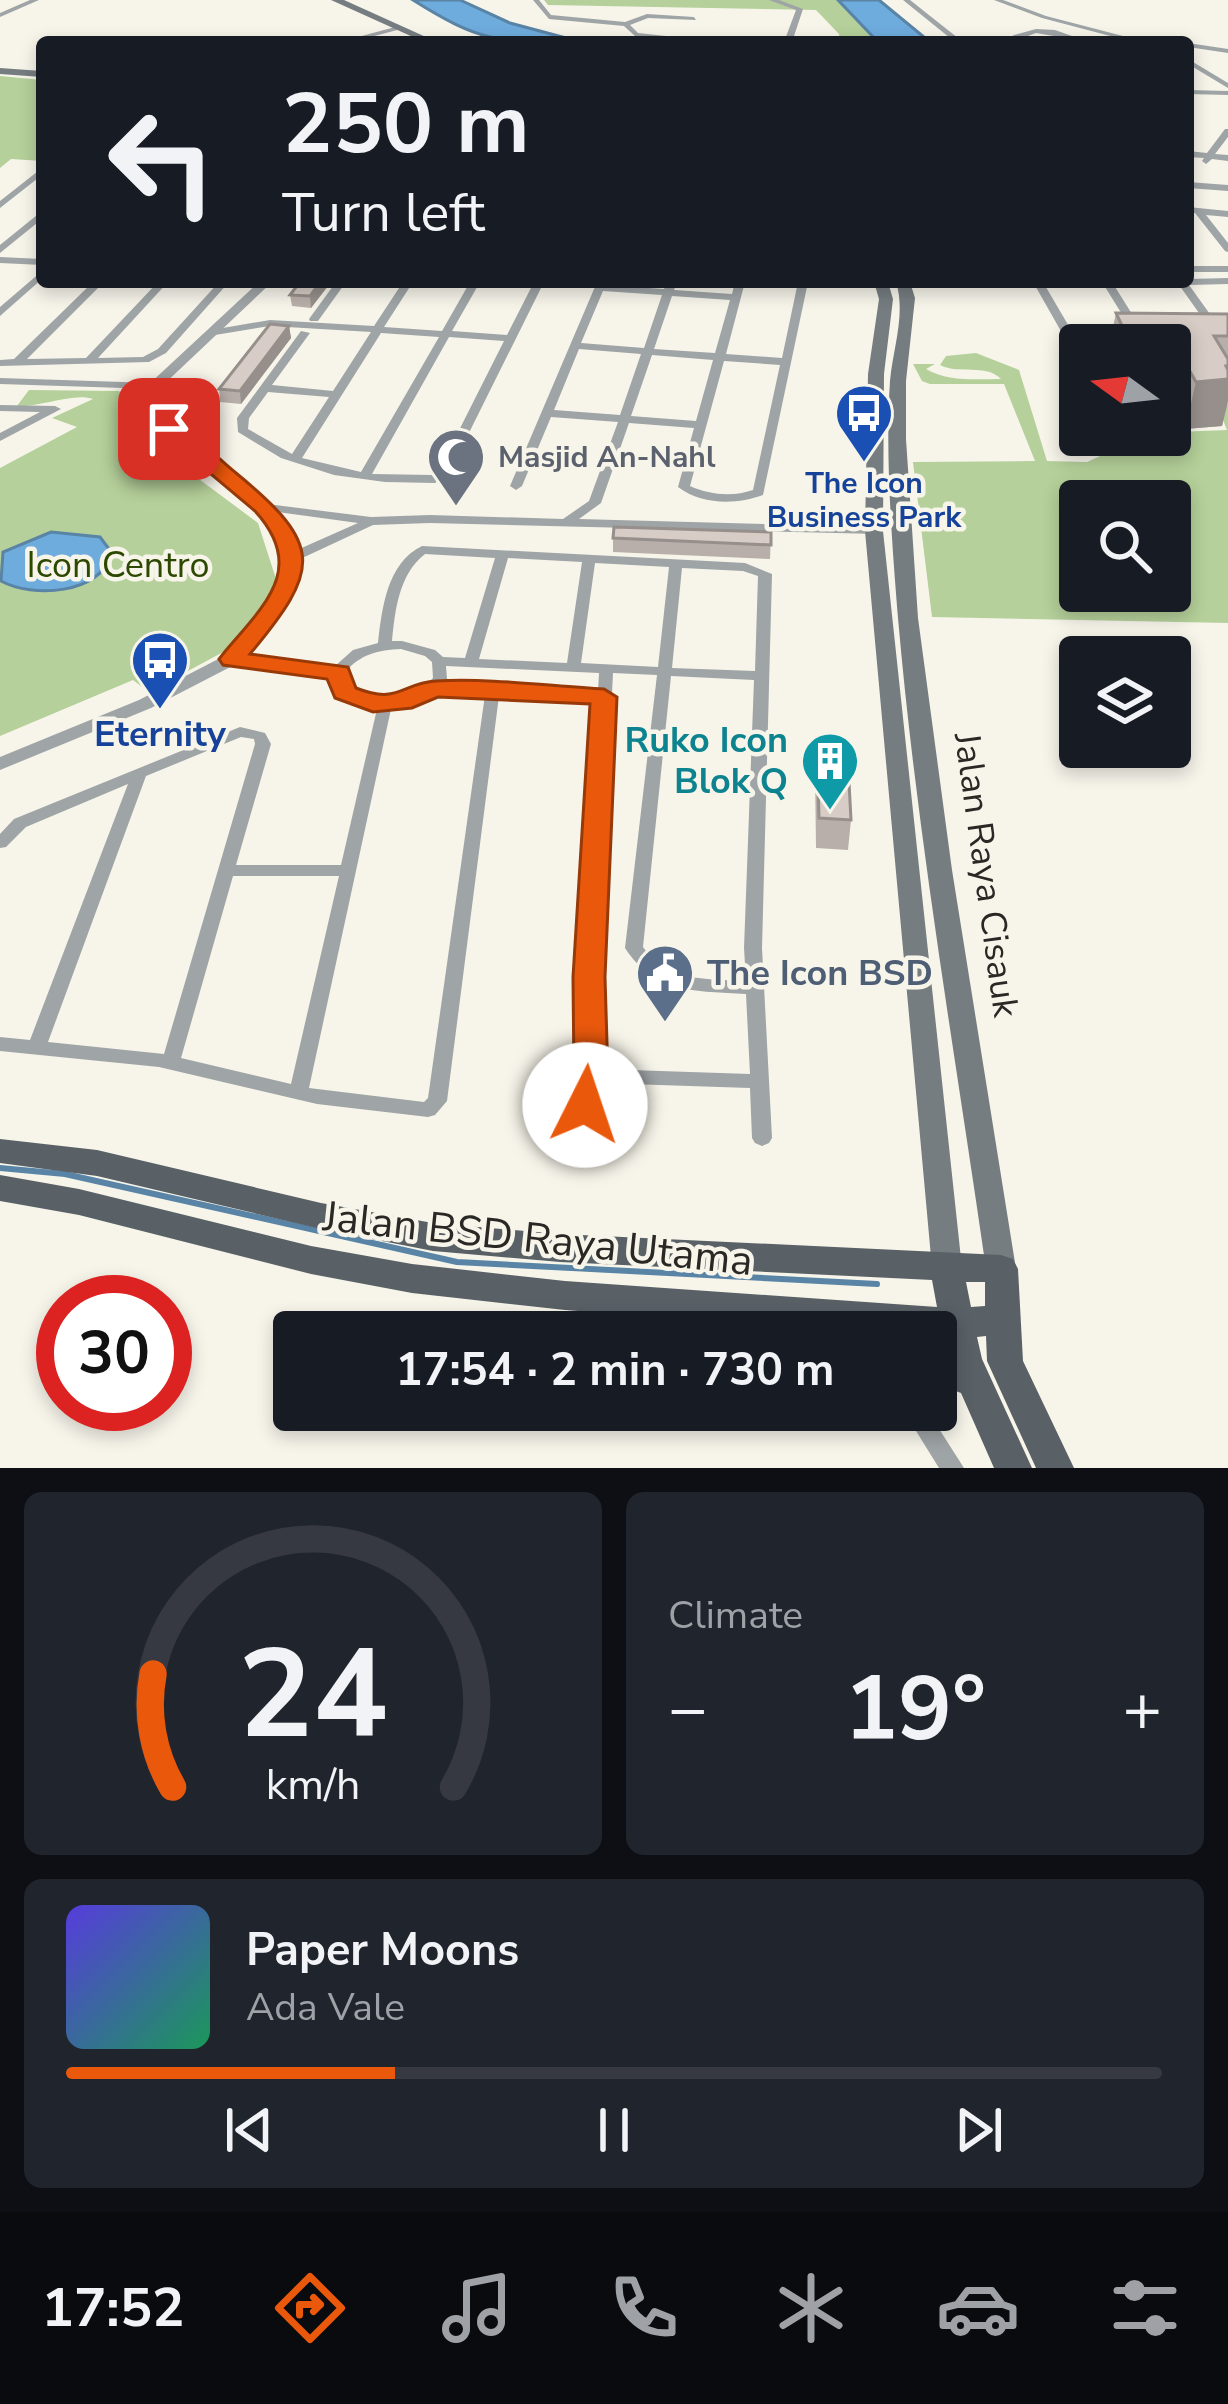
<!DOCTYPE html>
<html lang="en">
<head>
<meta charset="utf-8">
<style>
	body { margin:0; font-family:"Nunito Sans",sans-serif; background:#20242c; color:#f1f3f6; height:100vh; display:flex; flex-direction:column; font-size:45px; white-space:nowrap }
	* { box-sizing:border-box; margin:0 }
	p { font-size:39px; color:#9ea1a6 }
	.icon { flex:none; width:66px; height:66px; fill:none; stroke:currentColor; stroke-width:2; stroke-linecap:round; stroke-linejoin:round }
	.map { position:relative; height:1468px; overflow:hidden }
	.panel { display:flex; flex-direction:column; gap:24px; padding:24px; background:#0d0f14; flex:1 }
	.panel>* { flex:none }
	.top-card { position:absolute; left:36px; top:36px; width:1158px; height:252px; border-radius:12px; box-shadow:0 6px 18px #0003; background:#171b24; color:#f1f3f6; overflow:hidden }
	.needle { width:78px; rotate:285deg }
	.buttons { position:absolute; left:1059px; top:324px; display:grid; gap:24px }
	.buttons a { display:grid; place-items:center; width:132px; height:132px; border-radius:12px; background:#171b24; box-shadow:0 6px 18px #0003; font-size:60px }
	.speed { position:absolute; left:36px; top:1275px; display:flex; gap:24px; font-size:60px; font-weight:700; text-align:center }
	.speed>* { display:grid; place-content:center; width:156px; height:156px; border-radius:50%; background:#171b24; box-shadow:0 6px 18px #0003; line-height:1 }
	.speed .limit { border:18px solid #d22; background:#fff; color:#111 }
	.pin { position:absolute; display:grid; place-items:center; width:102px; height:102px; color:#fff; margin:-51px; border-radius:24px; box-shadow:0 6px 18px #0006 }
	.me { position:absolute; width:132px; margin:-66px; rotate:4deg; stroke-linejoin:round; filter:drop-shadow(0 0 9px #0008) }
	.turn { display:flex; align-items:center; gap:42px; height:252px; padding:0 48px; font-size:54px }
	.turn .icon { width:156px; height:156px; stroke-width:2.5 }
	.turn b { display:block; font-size:84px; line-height:102px }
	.big { font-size:90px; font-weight:700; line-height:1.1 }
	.panel .card { flex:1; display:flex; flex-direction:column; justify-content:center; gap:18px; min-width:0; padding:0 42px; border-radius:18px; background:#20242c }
	.panel .dial { align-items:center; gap:0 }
	.dial svg { height:312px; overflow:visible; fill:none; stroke:#363941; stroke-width:7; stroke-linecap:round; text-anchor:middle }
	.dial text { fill:#f1f3f6; stroke:none }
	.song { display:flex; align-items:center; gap:36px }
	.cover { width:144px; height:144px; border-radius:18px; background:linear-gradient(135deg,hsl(250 70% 55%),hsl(150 70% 35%)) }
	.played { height:12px; border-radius:6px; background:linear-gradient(90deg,#ea580c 30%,#363941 30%) }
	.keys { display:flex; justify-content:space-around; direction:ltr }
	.heat { display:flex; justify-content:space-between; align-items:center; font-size:66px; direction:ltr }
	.panel .tiles { flex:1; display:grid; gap:24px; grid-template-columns:1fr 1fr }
	.card:last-child { grid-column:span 2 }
	.trip { position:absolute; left:273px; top:1311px; width:684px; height:120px; border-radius:12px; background:#171b24; box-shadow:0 6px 18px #0003; font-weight:700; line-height:120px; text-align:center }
	.dock { display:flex; height:192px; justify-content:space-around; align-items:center; background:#090b0e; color:#9ea1a6 }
	.dock .icon { width:84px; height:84px }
	.dock .on { color:#ea580c }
	.dock b { font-size:54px; color:#f1f3f6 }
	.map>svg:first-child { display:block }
	.green { fill:#b5d09a; fill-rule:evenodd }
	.water { fill:#6eacdd; stroke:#5984a6; stroke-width:3 }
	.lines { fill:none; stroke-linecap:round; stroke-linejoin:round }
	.stream { stroke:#5984a6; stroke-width:6 }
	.minor { fill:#9fa4a6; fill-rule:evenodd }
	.tertiary { fill:#9fa4a6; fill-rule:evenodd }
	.secondary { fill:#767d81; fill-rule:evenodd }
	.primary { fill:#596166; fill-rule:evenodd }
	.wall { fill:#b9afaa }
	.shaded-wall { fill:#968f8b }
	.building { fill:#d7ccc6; stroke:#968f8b; stroke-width:3 }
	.route { fill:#ea580c; stroke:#983908; stroke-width:3 }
	.labels { text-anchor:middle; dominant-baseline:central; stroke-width:9; stroke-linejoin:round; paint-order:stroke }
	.far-worship-label { font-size:30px; font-weight:bold; fill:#5b616d; stroke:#f7f5ea; text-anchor:start }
	.far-transit-label { font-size:30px; font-weight:bold; fill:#164399; stroke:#f7f5ea }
	.park-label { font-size:36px; fill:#2d4800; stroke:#f7f5ea }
	.transit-label { font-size:36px; font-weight:bold; fill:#164399; stroke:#f7f5ea }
	.culture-label { font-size:36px; font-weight:bold; fill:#0d838f; stroke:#f7f5ea; text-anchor:end }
	.street-label { font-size:36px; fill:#292824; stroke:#f7f5ea }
	.service-label { font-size:36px; font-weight:bold; fill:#4e5e75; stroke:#f7f5ea; text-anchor:start }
	.near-street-label { font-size:42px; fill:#292824; stroke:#f7f5ea }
</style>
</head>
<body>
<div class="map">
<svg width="1228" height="1468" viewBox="0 0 1228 1468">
	<rect width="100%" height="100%" fill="#f7f5ea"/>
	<path class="green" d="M544,0h294l40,42h-38l-1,-8 -23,-24 -268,-5z
		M0,76l42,4v81l-31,-2 -11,9z
		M976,353l43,17 28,91 40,1 22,-10 -12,-17 130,-5 -10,-25 11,-1v219l-296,-6 -19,-155 122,-1 -31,-77h-74l-8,-3 -9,-17h22l-9,5c22,13 50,10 75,10 -16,-16 -41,-4 -61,-14l6,-9zM1080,501h90v90h-90z
		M29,390l90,1 49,65 90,67 18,56 -12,36 -26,29 -89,48 -16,-12 -133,56v-268l77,-41 -25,-9 41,-19c-19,-7 -51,8 -76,7z"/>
	<path class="water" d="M413,0h47l50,23 71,19c-82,0 -98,2 -168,-42z
		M838,0h41l51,42h-52z
		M51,532l49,5 12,16c-11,42 -80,45 -111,28l2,-29z"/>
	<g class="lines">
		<path class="stream" d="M0,1168l65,6 392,88 420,22"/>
		<path class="minor" d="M30,0h9l-39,17v-4z
			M533,0h6l12,15 74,7 22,-8 47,3 2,3 -48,-2 -18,7 8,8 84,9 -86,-5 -12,-11 -75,-7z
			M769,0h10l24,9 -11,33h-8l12,-32z
			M903,0h7l53,42h-8z
			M994,0h9l43,16 100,26h-13l-91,-24z
			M399,26l2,3 -49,13 -9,-1z
			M1036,29l19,1 34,12 -53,-9 -24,9h-9l11,-7z
			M1188,43l40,6v4l-40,-6z
			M1188,59l40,24v5l-40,-24z
			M1188,90l40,1v4l-40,-1z
			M1225,129h3v8l-13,17 13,1v6l-16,-2 -6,5 -4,-3 2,-3 -16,-1v-6l19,2z
			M42,168v7l-42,33v-7z
			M1188,182l40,3v6l-40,-3z
			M1188,207l40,4v6l-22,-2 22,28v9l-3,-1 -30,-38h-7z
			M42,211v8l-42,34v-8z
			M0,257l42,2v6l-42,-2z
			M1188,266h40v6h-40z
			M42,271v8l-42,37v-9z
			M1228,278v6l-39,1 31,43 -9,2 -34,-48h11v-3z
			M93,282h11l-77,77 59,-1 72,-76h10l-70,76 45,-1 15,-8 61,-67h10l-63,71 -17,9 -149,4v-6l14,-1z
			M336,282h10l-28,39h-8l-1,-2z
			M403,282h10l-29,45 58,4 28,-49h10l-28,49 55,4 27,-53h10l-95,191 -14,10 -50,-1 -51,-7 -53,-17 -43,-26 -1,-14 64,-87 9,2 -38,52 61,6 38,-59 -101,-6 -55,9 -5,-3 1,-2 59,-10 104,6zM381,333l58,4 -78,135 -59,-14zM449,337l55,4 -64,127 -8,7 -60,-1zM268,392l61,5 -37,57 -44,-25 1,-11z
			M597,282h10l-1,3 58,4 3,-7h10l-3,8 58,4 3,-12h10l-19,72 56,4 16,-76h10l-45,213c-27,10 -61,10 -85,-8l16,-59 -65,-5 -28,80 -22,16 295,8 6,4 -2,3 -448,-11 -57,2 -75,35h-10l-2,-3 2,-3 70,-31 -95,-13 -4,-1v-6l112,14 59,-2 133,4 26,-18 29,-79 -67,-5 -29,69 -6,4 -6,-4zM603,291l59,4 -18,53 -63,-5zM672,296l58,4 -15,53 -61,-4zM579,349l62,5 -21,61 -66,-5zM652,355l61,5 -17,61 -65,-5zM724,361l56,4 -27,125c-20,7 -43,5 -63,-4z
			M1033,282h10l31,53 29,4v4l-37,-3z
			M1102,282h10l30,48 -1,2h-8z
			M0,378l154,5 6,3 -6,3 -154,-5z
			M0,405l55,1 6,3 -61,32v-8l40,-21 -40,-1z
			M422,546l323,17 27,11 -10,374 10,190 -3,5 -7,3 -7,-3 -3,-5 -2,-50 -151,-5 -7,27 -7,2 -7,-2 -3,-5 7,-29 -2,-98 17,-277 -98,-5 -52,405 -12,14 -7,2 -111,-13 -158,-37 -159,-16v-14l30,3 98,-256 -102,43 -20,20 -6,1v-14l14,-15 226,-92 25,6 6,11 -35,121h105l36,-156c-20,-5 -43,-10 -46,-34l-99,-12 -7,-4 7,-4 102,12 19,-17 25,-7c4,-35 9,-80 44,-97zM425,554l70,4 -30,100 -22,-1 -8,-7 -33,-9h-10c3,-31 7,-67 33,-87zM508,558l74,4 -15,101 -88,-4zM595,563l74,4 -11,100 -77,-4zM682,568l61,3 15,5 -3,95 -83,-3zM401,649l24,7 7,6 1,16c-25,25 -59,30 -86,7l-2,-13c16,-18 33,-22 56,-23zM446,666l153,7 -1,19 -155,-8 4,-5zM613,673l44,2 -32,273c30,46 72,43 121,46l4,80 -150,-5 -2,-91zM671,676l83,4 -10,268 2,33c-38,-2 -79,1 -103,-34zM435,692l50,3 -57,403 -4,4 -115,-14 82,-379 19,-4zM241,737l13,2 1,5 -91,310 -116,-12 98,-266zM233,876h106l-48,208 -110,-26z
			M903,1410h24l37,58h-25z"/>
		<path class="tertiary" d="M259,282h13l-111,105 4,24 9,15 109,94 18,37 -1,19 -19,35 -43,52 -87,45 -151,62v-13l139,-57 87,-45 42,-49 16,-30 1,-19 -14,-32 -107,-93 -13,-21 -4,-25z"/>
		<path class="secondary" d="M331,0h13l93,42h-13z
			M0,68l42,3v6l-42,-3z
			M874,282h14l5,17 -9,75 -1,157 79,737 -5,9 -10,3 -10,-3 -5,-9 -67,-737 3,-157 11,-75z
			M896,282h14l5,16 -9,83v58l12,179 34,252 64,399 -5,9 -10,3 -10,-3 -5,-9c-31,-216 -69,-433 -88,-651 -6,-74 -13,-163 -8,-237 3,-33 16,-67 6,-99z"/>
		<path class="primary" d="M0,1139l97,11 224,53 112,20 127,11 441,21 12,4 5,10 5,92 51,107h-38l-49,-107 -1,-25 -9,1 5,22 50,109h-38l-33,-75 -8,-3 -17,-20v-38h-95l-276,-22 -153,-17 -101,-19 -232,-59 -79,-14v-26l79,14 232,57 101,18 153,17 372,26 -5,-27 -372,-18 -127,-11 -112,-22 -224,-53 -97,-13zM966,1282h19v24l-14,1z"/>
	</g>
	<path class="wall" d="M300,282h31l-20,26 -19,-2 -2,-11z
		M1116,313l112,1v87l-6,25 -37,3 -15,-29v-55h-88l2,-9h27z
		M289,326l2,12 -50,66 -21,-2 -1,-13z
		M1080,357v35l-4,-10z
		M771,532l-1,27 -157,-7v-14z
		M817,743l34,77 -3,30 -32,-2 -1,-76z"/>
	<path class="shaded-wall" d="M320,282h11l-20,26 -1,-12z
		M289,326l2,12 -50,66 -1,-13z
		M1228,379v22l-6,25 -37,3 11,-47z"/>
	<path class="building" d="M300,282h20l-10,14 -20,-1z
		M1116,313l112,1v22h-14l14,23v7h-2l2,4v9l-32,3 -17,-30h-9v-7h-82l-4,-9h43z
		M270,324l19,2 -49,65 -21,-2z
		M614,527l157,5v13l-158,-7z
		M817,743l30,1 4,76 -32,-2z"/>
	<path class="route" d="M169,423c24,8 47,34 67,50 88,72 85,96 14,181l98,13 8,21c43,17 45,-5 80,-7 55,-3 113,5 168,8l13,8 -12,280 3,99 -11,38 -12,4 -13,-4 -5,-9 7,-29 -1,-99 17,-273 -152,-7 -26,11 -39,4 -38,-14 -8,-19 -104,-14 -4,-6 4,-5c40,-48 85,-85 32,-143l-93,-78 -3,-4z"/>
	<defs>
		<g id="bus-pin" transform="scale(3)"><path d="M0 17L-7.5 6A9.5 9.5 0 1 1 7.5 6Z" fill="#1a4fb4" stroke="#f7f5ea"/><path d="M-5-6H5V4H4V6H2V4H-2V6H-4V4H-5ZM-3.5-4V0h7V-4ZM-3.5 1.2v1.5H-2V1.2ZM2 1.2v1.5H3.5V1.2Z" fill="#fff"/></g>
		<g id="mosque-pin" transform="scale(3)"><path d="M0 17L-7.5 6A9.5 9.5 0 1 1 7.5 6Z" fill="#6b7280" stroke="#f7f5ea"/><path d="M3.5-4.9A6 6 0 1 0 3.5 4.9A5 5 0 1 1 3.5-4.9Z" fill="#fff"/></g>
		<g id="building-pin" transform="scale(3)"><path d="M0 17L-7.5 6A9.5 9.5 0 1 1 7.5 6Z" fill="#0f9aa8" stroke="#f7f5ea"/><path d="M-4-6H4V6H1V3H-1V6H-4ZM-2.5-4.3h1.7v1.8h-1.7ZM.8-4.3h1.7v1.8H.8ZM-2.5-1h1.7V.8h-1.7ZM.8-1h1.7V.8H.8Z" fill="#fff"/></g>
		<g id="civic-pin" transform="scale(3)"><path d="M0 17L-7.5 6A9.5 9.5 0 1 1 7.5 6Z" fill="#5c6f8a" stroke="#f7f5ea"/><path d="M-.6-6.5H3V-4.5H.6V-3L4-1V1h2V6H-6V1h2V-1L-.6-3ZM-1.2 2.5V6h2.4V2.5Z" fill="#fff"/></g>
	</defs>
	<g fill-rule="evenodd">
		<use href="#bus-pin" x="864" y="413"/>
		<use href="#mosque-pin" x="456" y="457"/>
		<use href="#bus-pin" x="160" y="660"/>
		<use href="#building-pin" x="830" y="761"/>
		<use href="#civic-pin" x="665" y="973"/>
	</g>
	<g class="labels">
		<g class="far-worship-label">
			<text x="498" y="457">Masjid An-Nahl</text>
		</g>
		<g class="far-transit-label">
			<text x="864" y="483">The Icon<tspan x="864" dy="34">Business Park</tspan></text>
		</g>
		<g class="park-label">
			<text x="118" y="565">Icon Centro</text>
		</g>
		<g class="transit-label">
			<text x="160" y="734">Eternity</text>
		</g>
		<g class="culture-label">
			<text x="788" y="740">Ruko Icon<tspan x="788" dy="41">Blok Q</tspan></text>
		</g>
		<g class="street-label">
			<text transform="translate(986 875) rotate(82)">Jalan Raya Cisauk</text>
		</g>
		<g class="service-label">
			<text x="707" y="973">The Icon BSD</text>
		</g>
		<g class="near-street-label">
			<text transform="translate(538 1239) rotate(6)">Jalan BSD Raya Utama</text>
		</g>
	</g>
</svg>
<div class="buttons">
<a><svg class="needle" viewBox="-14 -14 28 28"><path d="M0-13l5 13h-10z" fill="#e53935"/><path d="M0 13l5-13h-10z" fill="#9ea1a6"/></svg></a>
<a><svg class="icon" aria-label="search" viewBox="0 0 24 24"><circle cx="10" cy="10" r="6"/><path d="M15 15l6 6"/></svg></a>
<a><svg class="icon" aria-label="layers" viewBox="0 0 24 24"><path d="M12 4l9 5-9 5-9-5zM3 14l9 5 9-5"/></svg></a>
</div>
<div class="speed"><div class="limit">30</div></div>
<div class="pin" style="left:169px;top:429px;background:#d93025"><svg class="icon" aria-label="arrive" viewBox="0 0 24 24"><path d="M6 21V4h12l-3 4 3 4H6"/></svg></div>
<svg class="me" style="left:585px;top:1105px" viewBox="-20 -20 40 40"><circle r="19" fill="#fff"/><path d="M0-13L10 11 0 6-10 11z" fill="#ea580c"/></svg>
<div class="trip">17:54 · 2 min · 730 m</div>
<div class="top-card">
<div class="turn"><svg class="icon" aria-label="left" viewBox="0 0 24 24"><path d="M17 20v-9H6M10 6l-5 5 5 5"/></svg><div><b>250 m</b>Turn left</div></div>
</div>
</div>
<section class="panel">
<div class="tiles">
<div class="card dial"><svg viewBox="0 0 100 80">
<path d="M14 69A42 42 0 1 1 86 69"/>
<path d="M14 69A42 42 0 0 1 9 40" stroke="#ea580c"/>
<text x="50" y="56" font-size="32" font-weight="700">24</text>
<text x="50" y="72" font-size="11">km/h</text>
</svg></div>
<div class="card"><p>Climate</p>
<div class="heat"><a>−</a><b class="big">19°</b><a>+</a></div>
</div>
<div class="card">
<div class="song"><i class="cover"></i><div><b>Paper Moons</b><p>Ada Vale</p></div></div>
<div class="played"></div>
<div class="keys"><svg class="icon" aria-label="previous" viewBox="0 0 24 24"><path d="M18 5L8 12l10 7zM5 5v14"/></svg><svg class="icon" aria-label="pause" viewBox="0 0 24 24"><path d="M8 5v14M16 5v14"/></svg><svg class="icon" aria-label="next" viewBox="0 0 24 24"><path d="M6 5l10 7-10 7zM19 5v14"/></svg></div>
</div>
</div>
</section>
<nav class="dock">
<b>17:52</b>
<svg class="icon on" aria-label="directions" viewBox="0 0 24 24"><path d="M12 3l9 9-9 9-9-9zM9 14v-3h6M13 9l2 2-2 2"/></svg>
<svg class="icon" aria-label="music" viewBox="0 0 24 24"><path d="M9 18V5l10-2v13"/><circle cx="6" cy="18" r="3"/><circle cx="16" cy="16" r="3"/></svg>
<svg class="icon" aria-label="phone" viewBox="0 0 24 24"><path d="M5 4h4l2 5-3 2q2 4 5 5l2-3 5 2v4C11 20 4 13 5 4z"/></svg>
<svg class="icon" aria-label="climate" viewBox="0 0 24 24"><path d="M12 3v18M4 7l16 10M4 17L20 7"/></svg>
<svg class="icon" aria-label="car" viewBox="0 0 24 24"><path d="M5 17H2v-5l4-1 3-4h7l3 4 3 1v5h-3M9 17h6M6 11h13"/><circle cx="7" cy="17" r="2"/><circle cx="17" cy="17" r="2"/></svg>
<svg class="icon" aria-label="filters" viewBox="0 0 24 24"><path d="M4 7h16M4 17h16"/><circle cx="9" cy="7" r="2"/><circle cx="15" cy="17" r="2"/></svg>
</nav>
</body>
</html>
